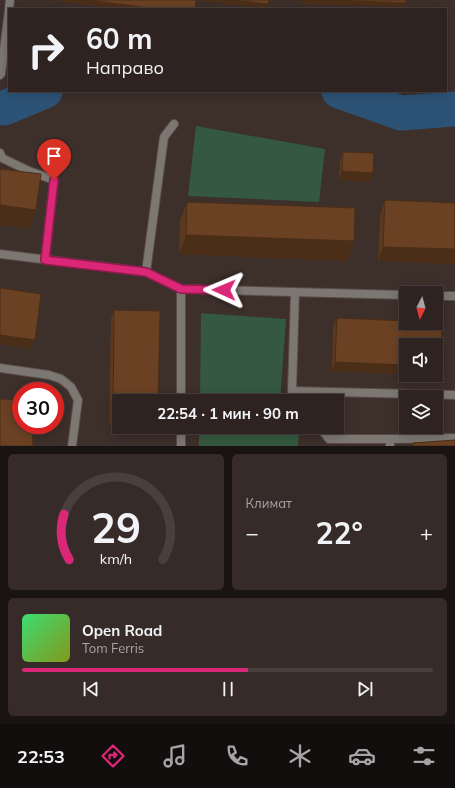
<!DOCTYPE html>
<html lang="ru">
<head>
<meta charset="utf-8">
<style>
	body { margin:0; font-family:Mulish,sans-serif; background:#362b29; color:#f1f3f6; height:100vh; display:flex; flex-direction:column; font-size:15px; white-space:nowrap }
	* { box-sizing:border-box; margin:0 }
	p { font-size:13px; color:#a7a4a5 }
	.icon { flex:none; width:22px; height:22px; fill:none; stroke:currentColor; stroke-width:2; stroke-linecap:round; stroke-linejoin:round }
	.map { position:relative; height:446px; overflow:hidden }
	.details { display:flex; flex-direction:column; gap:8px; padding:8px; background:#191312; flex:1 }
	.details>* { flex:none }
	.top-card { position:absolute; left:8px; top:8px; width:439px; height:84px; border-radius:0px; box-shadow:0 2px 10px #0003,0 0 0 1px #49403e; background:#2e2320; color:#f1f3f6; overflow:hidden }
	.needle { width:26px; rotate:186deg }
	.fabs { position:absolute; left:399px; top:286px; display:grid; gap:8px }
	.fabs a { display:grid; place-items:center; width:44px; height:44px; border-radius:0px; background:#2e2320; box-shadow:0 2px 10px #0003,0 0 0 1px #49403e; font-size:20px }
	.speed { position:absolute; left:12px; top:382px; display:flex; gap:8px; font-size:20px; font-weight:700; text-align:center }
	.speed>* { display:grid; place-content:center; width:52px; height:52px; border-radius:50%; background:#2e2320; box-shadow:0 2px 10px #0003,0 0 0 1px #49403e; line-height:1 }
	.speed .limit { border:6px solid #d22; background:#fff; color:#111 }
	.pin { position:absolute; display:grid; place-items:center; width:34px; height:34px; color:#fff; margin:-41px -17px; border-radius:50% 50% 50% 0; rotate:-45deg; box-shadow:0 0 4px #0007 }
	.pin .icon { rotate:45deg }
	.me { position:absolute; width:44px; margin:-22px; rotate:271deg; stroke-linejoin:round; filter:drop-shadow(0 0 3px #0008) }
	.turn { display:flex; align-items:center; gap:14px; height:84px; padding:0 12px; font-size:18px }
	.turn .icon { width:52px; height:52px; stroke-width:2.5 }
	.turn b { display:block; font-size:28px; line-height:34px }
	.big { font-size:30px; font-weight:700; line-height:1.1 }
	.details .widget { flex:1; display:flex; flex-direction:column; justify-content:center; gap:6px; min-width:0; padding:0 14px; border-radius:6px; background:#362b29 }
	.details .dial { align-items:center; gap:0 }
	.dial svg { height:104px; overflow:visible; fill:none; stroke:#49403e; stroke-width:7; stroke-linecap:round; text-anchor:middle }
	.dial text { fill:#f1f3f6; stroke:none }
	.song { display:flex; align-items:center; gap:12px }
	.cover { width:48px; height:48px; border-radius:6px; background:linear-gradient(135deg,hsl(140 70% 55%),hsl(70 70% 35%)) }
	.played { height:4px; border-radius:2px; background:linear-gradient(90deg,#db2777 55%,#49403e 55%) }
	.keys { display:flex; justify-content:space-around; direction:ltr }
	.heat { display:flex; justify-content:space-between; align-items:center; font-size:22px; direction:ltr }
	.details .tiles { flex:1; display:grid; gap:8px; grid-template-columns:1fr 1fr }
	.widget:last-child { grid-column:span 2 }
	.trip { position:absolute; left:112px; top:394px; width:232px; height:40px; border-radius:0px; background:#2e2320; box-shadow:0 2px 10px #0003,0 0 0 1px #49403e; font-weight:700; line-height:40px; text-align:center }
	.dock { display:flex; height:64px; justify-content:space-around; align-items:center; background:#120e0d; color:#a7a4a5 }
	.dock .icon { width:28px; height:28px }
	.dock .selected { color:#db2777 }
	.dock b { font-size:18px; color:#f1f3f6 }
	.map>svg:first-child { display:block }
	.green { fill:#355840 }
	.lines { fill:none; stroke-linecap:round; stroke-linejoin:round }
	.river { stroke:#2c5376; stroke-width:35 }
	.lane-casing { stroke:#594c47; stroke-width:10 }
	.street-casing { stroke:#594c47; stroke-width:10 }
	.lane { stroke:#7c7771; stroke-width:8 }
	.street { stroke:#7c7771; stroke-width:8 }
	.wall { fill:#5c381e }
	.shaded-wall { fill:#4b2e18 }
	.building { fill:#6b4123; stroke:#4b2e18 }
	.route-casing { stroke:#8e194d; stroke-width:10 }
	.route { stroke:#db2777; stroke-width:7 }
</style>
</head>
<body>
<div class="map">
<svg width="455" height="446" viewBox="0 0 455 446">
	<rect width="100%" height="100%" fill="#3d2f2a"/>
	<path class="green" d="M196,126l129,23 -6,53 -131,-6z
		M201,313l85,6 -6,82h-80z
		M199,427h100l-1,19h-99z"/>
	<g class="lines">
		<path class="river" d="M339,91l62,22 54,-4
			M4,108l41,-17"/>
		<g class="lane-casing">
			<path id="lane" d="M9,9l1,-9
				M0,75l1,-1 8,-64
				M0,153l2,5 27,13 25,9 -9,80
				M146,272l18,-135 10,-13
				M295,292l-3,99 163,4
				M0,368l49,7 12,4 10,8 7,13 -6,46
				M292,391l8,10
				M320,427l9,12h61
				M390,446v-7l65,-1"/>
		</g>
		<g class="street-casing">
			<path id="street" d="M0,254l146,18 35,17 225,6
				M436,296h19
				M181,401v-112
				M181,446v-19"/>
		</g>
		<use href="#lane" class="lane"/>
		<use href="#street" class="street"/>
	</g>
	<path class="wall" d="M343,152l27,30 -31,-2 1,-19z
		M385,200l70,3v61l-77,-3 2,-46z
		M187,202l160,59 -168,-7 1,-33z
		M114,310l5,117h36v1l-46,-1 2,-108z
		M337,318l69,3v2h36l-2,43 -3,9h-8h7v-30h-30v29l-74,-3 1,-44z"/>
	<path class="shaded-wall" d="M50,0h38l69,9h-37z
		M195,0h38l35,4 -1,5z
		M302,0h28l76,3 -1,4 -104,-3z
		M342,171l31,2 -3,9 -31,-2z
		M0,205l36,5 -7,19 -29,-4z
		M186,235l168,6 -7,20 -168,-7z
		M383,247l72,2v15l-77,-3z
		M0,335l35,5 -3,9 -32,-5z
		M335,362l71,3v9l-74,-3z
		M436,366h4l-3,9h-8h7z
		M113,418h6v9h36v1l-46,-1z
		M31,425h24l-2,4 -23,-1z"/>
	<path class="building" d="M88,0h108l-1,9h-38z
		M233,0h36l-1,4z
		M330,0h76v3z
		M343,152l31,1 -1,20 -31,-2z
		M0,169l41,5 -5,36 -36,-5z
		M385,200l70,3v46l-72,-2z
		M187,202l168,6 -1,33 -168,-6z
		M0,288l41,6 -6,46 -35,-5z
		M114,310l46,1 -2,90h-39v17h-6z
		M337,318l69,3v2h36l-2,43h-4v-21h-30v20l-71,-3z
		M0,399l21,1v25h11l1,21h-33z
		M55,400h1v21h-1z
		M455,440v6h-42v-3z"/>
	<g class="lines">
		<g class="route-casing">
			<path id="route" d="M54,180l-9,80 101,12 35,17 43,1"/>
		</g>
		<use href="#route" class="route"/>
	</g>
</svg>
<div class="fabs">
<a><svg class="needle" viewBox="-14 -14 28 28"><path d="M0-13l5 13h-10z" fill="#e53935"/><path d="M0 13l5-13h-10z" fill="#a7a4a5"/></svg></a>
<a><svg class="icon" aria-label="sound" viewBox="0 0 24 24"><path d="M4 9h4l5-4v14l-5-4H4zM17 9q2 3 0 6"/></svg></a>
<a><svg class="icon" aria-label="layers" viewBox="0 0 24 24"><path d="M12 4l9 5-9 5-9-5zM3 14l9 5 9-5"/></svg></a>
</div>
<div class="speed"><div class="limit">30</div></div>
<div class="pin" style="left:54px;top:180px;background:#d93025"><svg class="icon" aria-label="arrive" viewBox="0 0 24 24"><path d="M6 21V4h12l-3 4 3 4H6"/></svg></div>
<svg class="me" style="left:224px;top:290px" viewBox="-20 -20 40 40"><path d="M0-17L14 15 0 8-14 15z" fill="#db2777" stroke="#fff" stroke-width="4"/></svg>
<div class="trip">22:54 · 1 мин · 90 m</div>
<div class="top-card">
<div class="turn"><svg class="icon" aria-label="right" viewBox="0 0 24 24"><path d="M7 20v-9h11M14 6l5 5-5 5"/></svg><div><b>60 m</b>Направо</div></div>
</div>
</div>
<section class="details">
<div class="tiles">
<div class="widget dial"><svg viewBox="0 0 100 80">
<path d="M14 69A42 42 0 1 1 86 69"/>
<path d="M14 69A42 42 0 0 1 10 34" stroke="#db2777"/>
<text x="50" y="56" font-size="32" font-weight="700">29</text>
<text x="50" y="72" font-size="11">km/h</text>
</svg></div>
<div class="widget"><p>Климат</p>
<div class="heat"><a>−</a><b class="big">22°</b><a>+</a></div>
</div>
<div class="widget">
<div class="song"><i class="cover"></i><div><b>Open Road</b><p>Tom Ferris</p></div></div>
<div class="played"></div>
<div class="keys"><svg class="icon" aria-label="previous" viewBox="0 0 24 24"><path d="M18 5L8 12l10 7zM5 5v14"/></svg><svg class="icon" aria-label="pause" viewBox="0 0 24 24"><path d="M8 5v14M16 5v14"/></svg><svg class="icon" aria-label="next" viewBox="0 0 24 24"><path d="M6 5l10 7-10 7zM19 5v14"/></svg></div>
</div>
</div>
</section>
<nav class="dock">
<b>22:53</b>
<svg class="icon selected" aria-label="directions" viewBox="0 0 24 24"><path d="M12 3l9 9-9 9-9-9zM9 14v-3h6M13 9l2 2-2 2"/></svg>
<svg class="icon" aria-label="music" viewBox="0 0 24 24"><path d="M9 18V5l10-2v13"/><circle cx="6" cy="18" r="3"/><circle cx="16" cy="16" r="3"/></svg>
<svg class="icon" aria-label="phone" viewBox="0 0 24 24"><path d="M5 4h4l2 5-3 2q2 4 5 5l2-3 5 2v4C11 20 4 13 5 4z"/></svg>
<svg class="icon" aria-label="climate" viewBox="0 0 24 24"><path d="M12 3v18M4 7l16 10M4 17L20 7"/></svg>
<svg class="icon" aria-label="car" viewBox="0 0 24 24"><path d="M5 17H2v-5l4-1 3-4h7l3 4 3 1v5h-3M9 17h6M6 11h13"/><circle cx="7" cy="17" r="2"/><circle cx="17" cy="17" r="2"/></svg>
<svg class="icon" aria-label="filters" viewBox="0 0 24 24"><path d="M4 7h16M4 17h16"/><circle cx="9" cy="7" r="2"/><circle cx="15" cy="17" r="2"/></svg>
</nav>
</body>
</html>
